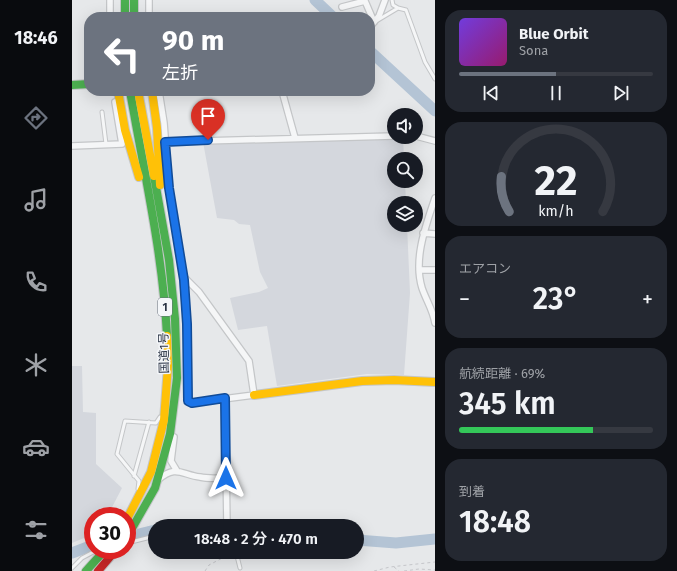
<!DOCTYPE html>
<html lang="ja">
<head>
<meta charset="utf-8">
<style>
	body { margin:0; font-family:"Fira Sans","Noto Sans JP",sans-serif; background:#242831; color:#f1f3f6; height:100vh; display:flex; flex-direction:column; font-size:15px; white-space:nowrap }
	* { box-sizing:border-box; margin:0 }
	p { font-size:13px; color:#9ea1a6 }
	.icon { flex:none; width:22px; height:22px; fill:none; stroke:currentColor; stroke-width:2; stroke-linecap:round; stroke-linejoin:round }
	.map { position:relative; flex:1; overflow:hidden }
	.drawer { display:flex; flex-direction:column; gap:10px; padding:10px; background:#0d0f14; width:242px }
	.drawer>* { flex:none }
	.guide { position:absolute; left:12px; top:12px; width:291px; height:84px; border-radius:16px; box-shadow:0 4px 16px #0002; background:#6c737f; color:#fff; overflow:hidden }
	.tools { position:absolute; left:315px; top:108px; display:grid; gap:8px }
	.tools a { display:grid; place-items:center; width:36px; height:36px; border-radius:50%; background:#171b24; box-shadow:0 4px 16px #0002; font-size:20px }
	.speed { position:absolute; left:12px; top:507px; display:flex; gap:8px; font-size:20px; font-weight:700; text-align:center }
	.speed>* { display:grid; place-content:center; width:52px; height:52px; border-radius:50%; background:#171b24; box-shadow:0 4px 16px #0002; line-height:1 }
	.speed .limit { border:6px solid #d22; background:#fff; color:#111 }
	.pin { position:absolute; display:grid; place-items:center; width:34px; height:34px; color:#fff; margin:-41px -17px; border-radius:50% 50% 50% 0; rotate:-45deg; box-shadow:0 0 4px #0007 }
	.pin .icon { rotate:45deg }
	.me { position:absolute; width:44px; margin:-22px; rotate:0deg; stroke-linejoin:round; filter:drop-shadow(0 0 3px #0008) }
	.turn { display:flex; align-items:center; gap:14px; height:84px; padding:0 12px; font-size:18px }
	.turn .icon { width:52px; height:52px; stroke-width:2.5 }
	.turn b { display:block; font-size:28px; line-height:34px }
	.big { font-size:30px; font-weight:600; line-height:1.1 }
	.drawer .widget { flex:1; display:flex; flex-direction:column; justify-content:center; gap:6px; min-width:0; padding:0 14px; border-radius:16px; background:#242831 }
	.drawer .dial { align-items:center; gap:0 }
	.dial svg { height:104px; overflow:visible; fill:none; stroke:#363941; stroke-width:7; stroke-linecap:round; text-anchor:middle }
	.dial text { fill:#f1f3f6; stroke:none }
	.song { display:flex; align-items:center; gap:12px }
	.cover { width:48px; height:48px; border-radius:6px; background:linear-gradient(135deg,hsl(260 70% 55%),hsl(320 70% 35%)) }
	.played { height:4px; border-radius:2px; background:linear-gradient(90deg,#6c737f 50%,#363941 50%) }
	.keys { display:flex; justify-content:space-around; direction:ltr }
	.heat { display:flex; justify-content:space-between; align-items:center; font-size:22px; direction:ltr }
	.charge { height:6px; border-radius:3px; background:linear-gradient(90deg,#34c759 69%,#363941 0) }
	.trip { position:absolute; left:76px; top:519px; width:216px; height:40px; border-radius:20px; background:#171b24; box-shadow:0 4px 16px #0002; font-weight:600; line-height:40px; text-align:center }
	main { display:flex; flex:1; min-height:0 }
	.tabs { display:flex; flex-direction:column; width:72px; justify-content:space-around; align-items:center; background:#090b0e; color:#9ea1a6 }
	.tabs .icon { width:28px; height:28px }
	.tabs .active { color:#6c737f }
	.tabs b { font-size:18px; color:#f1f3f6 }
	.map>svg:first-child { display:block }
	.built { fill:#d4d7dd }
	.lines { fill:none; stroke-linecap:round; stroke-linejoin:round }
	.river { stroke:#b4c4d5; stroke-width:11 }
	.lane-casing { stroke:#c4c6c8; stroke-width:5 }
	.street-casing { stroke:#c4c6c8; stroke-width:8 }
	.fast-casing { stroke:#c4c6c8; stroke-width:10 }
	.slow-casing { stroke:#c4c6c8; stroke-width:10 }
	.jam-casing { stroke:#c4c6c8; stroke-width:10 }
	.path { stroke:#c5c6ca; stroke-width:1; stroke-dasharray:3 3; stroke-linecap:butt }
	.lane { stroke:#f5f6f7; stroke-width:3 }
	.street { stroke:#f5f6f7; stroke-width:5.5 }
	.fast { stroke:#4caf50; stroke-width:8 }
	.slow { stroke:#ffc107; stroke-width:8 }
	.jam { stroke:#c62828; stroke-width:8 }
	.route-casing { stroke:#114b97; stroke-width:10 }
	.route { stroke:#1a73e8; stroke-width:7 }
	.labels { text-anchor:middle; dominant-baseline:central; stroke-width:3; stroke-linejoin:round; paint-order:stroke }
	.shield { fill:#f4f6f9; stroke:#676e7b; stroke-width:1 }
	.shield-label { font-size:11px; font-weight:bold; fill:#2b3445 }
	.street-label { font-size:12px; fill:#2b3445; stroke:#f4f6f9 }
</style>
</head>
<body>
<main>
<nav class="tabs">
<b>18:46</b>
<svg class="icon active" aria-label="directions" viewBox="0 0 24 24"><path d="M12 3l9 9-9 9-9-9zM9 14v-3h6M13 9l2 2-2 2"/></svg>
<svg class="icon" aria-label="music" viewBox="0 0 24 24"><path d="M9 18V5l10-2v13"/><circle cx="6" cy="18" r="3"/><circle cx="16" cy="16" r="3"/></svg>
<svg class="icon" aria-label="phone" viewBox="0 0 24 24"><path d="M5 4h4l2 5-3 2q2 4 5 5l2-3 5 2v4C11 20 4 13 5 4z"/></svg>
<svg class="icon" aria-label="climate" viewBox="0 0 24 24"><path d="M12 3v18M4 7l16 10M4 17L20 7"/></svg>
<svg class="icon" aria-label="car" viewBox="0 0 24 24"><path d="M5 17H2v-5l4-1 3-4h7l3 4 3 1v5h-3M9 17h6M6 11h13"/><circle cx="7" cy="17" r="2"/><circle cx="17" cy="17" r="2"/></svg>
<svg class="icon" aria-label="filters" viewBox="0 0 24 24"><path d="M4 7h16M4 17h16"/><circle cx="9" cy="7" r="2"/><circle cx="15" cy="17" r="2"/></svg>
</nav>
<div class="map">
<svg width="363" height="571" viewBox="0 0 363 571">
	<rect width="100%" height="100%" fill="#e6e8ea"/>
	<path class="built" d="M331,137l1,22h-10v22h11l1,22h-12v22h13l3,68 -6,82 -37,-1 -90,12 -10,-60 -29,4 -8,-32 29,-6 9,-4 -8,-16 -10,-47 -11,-1 -5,-4 -17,-2 -14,-76z
		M0,366h10l1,46 13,1v51l26,24 -13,25 -3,3h-13v13l-9,9 -12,5z"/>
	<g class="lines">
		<path class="river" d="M243,0l18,17
			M298,51l65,60
			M55,537l28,-7
			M285,540l39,3 39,-4
			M0,553l21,-8"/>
		<g class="lane-casing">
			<path id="lane" d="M320,0l1,5 5,3
				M306,20l20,-12 8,2 19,52 10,17
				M30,112l4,32
				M62,476l15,-54
				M66,489l1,-8 -22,-27 8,-33 31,2 4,-6
				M55,543l28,-7
				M164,552l4,16
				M0,568l10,-10 15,-8"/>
		</g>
		<g class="street-casing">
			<path id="street" d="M77,0v17
				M270,7l23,-6 9,21
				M38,17v-17
				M298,27l9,-11 6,-16
				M87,91l5,32 5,65 14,88v4l4,44 1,77 4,2 62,-8 -5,-34 -50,-69 -16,-16
				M210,91l13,47
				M344,136l19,5
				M93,142l229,-6
				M0,146l50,-2 -7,-42
				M363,198c-9,27 -22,61 -13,90 4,12 11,22 13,35
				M351,233l12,1
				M347,270h16
				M153,398l2,128
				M102,437l-3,24 6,10
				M86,480c18,-16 24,-5 42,-3 8,2 17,1 26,1"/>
		</g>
		<g class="fast-casing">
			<path id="fast" d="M53,0v17
				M62,0v17
				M0,85l17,-1
				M58,91c14,81 33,163 37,245
				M55,537l28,-49 15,-54 7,-56 -2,-59 -6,-59 -15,-84
				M14,571l19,-21"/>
		</g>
		<g class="slow-casing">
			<path id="slow" d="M46,91l7,39 14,47
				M66,91l16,85
				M80,91l5,37 3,57
				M182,395l108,-14 32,-1 41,2
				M55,519l24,-47 13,-52 4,-54 -1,-30"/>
		</g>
		<g class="jam-casing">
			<path id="jam" d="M26,571l18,-21"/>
		</g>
		<path class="path" d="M322,567l5,4
			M133,571l4,-6 23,-12
			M302,571l16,-4 45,-5
			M332,571l15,-2 16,1"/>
		<use href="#lane" class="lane"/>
		<use href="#street" class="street"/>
		<use href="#fast" class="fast"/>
		<use href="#slow" class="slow"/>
		<use href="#jam" class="jam"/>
	</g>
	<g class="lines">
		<g class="route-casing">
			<path id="route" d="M136,140l-43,2 4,46 15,92 3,44 1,77 4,2 33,-5 1,80"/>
		</g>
		<use href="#route" class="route"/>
	</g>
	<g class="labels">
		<rect class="shield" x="86" y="298" width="14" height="18" rx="3"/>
		<g class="shield-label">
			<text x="93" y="307">1</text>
		</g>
		<g class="street-label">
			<text transform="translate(92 353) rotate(-91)">国道1号</text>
		</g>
	</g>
</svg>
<div class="tools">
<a><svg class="icon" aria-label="sound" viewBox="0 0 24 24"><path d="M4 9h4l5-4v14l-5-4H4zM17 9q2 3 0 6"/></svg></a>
<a><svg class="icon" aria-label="search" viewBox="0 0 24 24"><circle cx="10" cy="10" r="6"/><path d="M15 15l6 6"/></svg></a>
<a><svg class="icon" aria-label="layers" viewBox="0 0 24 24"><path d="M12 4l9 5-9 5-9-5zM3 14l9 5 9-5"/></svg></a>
</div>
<div class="speed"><div class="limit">30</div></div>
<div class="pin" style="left:136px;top:140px;background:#d93025"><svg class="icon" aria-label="arrive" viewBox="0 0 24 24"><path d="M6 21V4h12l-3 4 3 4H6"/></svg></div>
<svg class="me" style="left:154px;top:478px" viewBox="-20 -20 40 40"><path d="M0-17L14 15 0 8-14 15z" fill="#1a73e8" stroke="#fff" stroke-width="4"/></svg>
<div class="trip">18:48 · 2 分 · 470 m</div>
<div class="guide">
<div class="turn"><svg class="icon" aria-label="left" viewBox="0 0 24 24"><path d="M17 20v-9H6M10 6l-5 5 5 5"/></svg><div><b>90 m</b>左折</div></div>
</div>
</div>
<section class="drawer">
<div class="widget">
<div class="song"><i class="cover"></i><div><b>Blue Orbit</b><p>Sona</p></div></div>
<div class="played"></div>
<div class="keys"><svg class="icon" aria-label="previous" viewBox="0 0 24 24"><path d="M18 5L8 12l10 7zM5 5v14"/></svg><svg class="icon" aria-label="pause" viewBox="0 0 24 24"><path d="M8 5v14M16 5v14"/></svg><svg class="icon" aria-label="next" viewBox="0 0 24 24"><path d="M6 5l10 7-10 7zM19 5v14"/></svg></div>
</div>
<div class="widget dial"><svg viewBox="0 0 100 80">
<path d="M14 69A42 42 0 1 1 86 69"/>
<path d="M14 69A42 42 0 0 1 8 42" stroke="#6c737f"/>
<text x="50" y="56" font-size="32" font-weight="700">22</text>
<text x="50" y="72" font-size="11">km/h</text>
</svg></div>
<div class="widget"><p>エアコン</p>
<div class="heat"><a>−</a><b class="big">23°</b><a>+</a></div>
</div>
<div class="widget"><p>航続距離 · 69%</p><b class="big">345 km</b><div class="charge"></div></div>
<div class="widget"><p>到着</p><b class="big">18:48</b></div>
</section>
</main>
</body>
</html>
